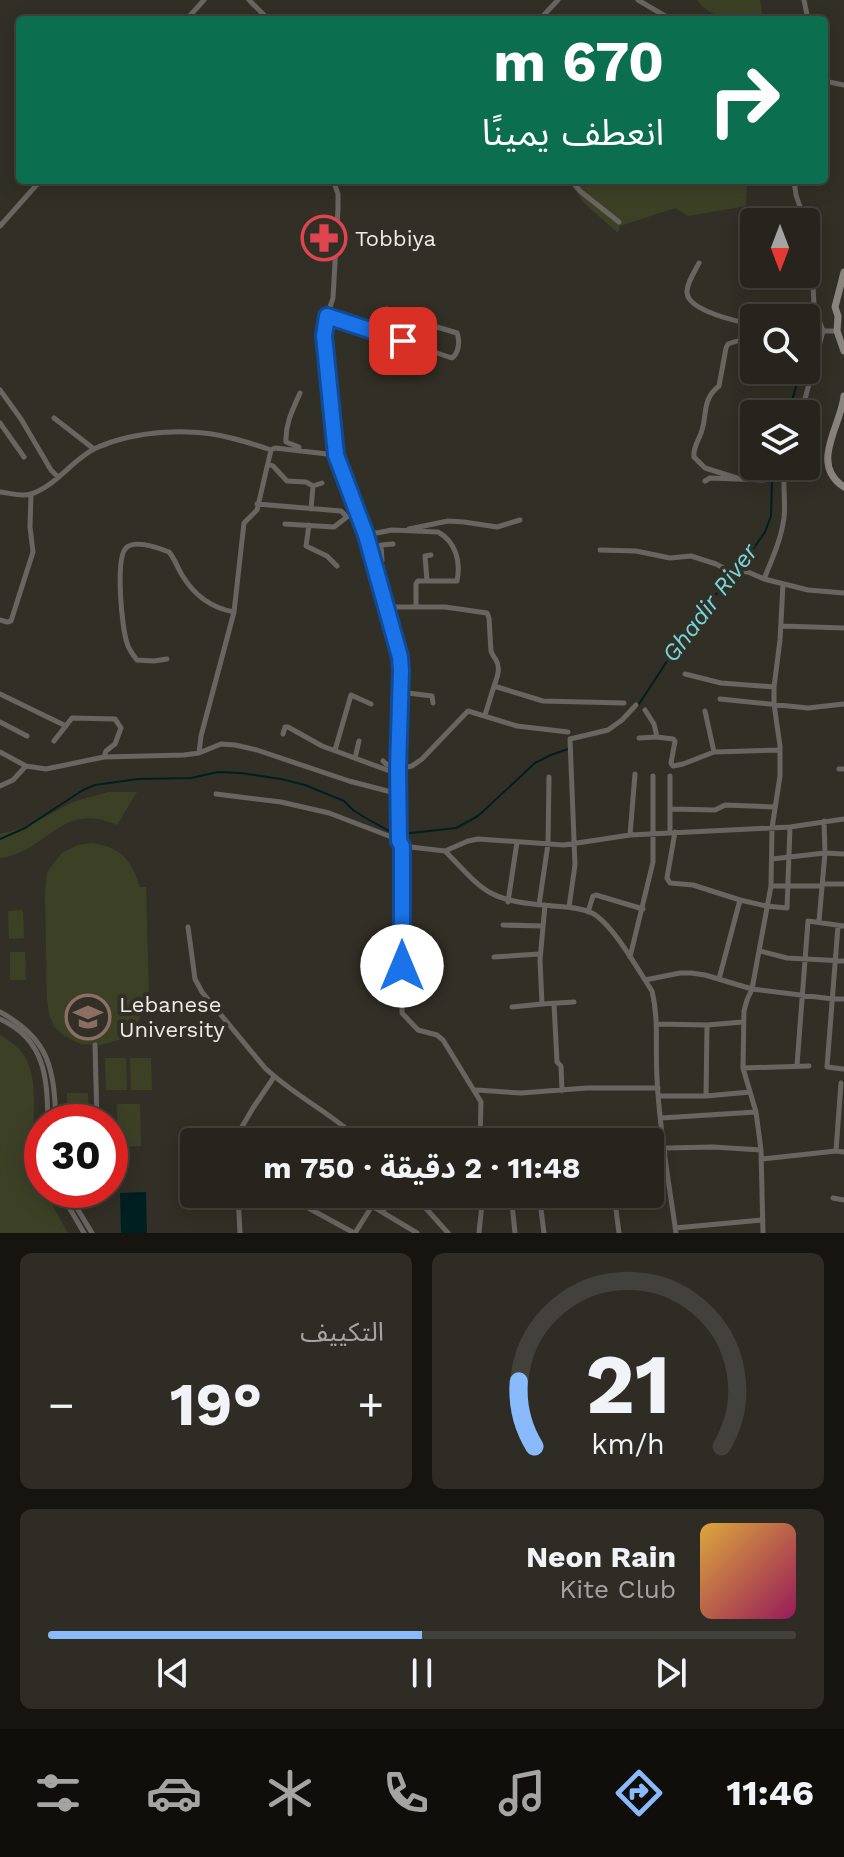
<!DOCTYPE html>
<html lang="ar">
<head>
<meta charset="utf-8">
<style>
	body { margin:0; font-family:"Work Sans","Noto Sans Arabic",sans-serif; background:#2e2c25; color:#f1f3f6; direction:rtl; height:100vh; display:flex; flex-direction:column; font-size:30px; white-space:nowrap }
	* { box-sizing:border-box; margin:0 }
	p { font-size:26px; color:#a4a4a3 }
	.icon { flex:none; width:44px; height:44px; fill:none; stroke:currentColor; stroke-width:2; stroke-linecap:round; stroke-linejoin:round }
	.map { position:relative; height:1233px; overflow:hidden; direction:ltr }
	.drawer { display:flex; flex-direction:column; gap:20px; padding:20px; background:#15140f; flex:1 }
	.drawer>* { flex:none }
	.banner { position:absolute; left:16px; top:16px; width:812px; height:168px; border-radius:8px; box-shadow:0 4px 20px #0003,0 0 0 2px #42413b; direction:rtl; background:#0b6e4f; color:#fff; overflow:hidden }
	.needle { width:52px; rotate:180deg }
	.buttons { position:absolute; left:740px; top:208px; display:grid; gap:16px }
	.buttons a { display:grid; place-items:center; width:80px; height:80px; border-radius:8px; background:#26241c; box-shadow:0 4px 20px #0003,0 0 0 2px #42413b; font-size:40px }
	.speed { position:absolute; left:24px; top:1104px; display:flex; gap:16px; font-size:40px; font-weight:700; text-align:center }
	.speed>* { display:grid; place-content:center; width:104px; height:104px; border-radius:50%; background:#26241c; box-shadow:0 4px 20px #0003,0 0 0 2px #42413b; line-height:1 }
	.speed .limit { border:12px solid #d22; background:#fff; color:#111 }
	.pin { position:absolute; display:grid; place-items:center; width:68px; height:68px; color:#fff; margin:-34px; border-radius:16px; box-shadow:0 4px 12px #0006 }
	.me { position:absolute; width:88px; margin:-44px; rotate:0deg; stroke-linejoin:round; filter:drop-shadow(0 0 6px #0008) }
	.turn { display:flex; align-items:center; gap:28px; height:168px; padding:0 32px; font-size:36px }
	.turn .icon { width:104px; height:104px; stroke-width:2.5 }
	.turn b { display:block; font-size:56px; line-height:68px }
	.big { font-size:60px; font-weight:700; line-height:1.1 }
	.drawer .card { flex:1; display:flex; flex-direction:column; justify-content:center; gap:12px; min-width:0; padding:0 28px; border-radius:12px; background:#2e2c25 }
	.drawer .dial { align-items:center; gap:0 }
	.dial svg { height:208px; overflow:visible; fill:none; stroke:#42413b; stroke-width:7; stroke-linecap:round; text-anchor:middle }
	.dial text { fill:#f1f3f6; stroke:none }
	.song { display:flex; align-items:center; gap:24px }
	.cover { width:96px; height:96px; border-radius:12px; background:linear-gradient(135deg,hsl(40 70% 55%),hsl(330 70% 35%)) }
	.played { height:8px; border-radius:4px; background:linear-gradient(90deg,#88bafc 50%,#42413b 50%) }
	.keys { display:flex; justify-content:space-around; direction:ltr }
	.heat { display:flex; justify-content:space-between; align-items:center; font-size:44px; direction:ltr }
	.drawer .tiles { flex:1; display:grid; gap:20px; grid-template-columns:1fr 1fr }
	.card:last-child { grid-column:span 2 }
	.trip { position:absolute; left:180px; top:1128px; width:484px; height:80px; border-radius:8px; background:#26241c; box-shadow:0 4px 20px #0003,0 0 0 2px #42413b; font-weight:700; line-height:80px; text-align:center; direction:rtl }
	.dock { display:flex; height:128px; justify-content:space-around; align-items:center; background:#0f0e0b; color:#a4a4a3 }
	.dock .icon { width:56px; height:56px }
	.dock .selected { color:#88bafc }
	.dock b { font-size:36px; color:#f1f3f6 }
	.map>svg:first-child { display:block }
	.green { fill:#3c4126 }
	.water { fill:#001f21 }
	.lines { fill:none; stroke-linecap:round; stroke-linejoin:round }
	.stream { stroke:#001f21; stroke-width:2 }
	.street { stroke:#696662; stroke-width:5 }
	.secondary { stroke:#89847d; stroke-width:7 }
	.route-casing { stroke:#114b97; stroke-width:20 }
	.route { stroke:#1a73e8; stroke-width:14 }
	.labels { text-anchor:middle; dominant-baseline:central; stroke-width:8; stroke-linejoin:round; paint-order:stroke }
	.poi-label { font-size:22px; fill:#edece6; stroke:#323026; text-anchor:start }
	.water-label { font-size:24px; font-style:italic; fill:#75d6dd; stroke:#323026 }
</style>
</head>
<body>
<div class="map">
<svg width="844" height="1233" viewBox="0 0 844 1233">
	<rect width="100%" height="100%" fill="#323026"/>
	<path class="green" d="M697,0h63l3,20c-24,0 -51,1 -66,-20z
		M567,180h176l4,3 -1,23 -58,10 -13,-8 -55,18 -2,7 -33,-29z
		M108,792h29l-20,33c-56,-25 -69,27 -117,33v-24c25,-5 43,-16 65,-28 12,-7 29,-9 43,-14z
		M93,843c29,5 38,17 47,44h6l3,111 -13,28 -8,11 -27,8 -21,-1 -15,-8 -11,-9 -5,-14 -2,-14 -2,-105 2,-22 15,-19 16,-8z
		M23,910l1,28 -15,1 -1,-28z
		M10,952h15l1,28h-16z
		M0,1035c43,23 32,59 34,99 1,19 8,38 8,56h2l24,43h-68z
		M105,1058h21l1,32h-21z
		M130,1058h21l1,32h-21z
		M67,1093h21l1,29h-21z
		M117,1104h23l1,42 -23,1z"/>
	<path class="water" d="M146,1192l1,41h-26l-1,-40z"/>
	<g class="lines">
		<path class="stream" d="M806,350l3,-13
			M785,414l8,-17 8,-27
			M771,466l1,9
			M739,569l26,-37 6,-16 1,-35
			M637,707l59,-90 38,-43
			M0,839l25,-11 58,-38 12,-5 43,-6 53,-1 27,-6 23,1 40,6 24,6 39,16 9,9 11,7 27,15 20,1 45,-5 22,-12 57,-53 16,-8 17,-6"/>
		<path class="street" d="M249,0l20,20
			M638,0l34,20
			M804,0l4,20
			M186,20l18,-20
			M539,20l19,-20
			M824,81l20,4
			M333,180l5,14v15l-5,89 -6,18 -3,20 1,16 11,103 30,80 34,122 -1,184
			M571,180l9,11 39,31
			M794,180l2,15 9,27
			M0,226l41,-46
			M699,263c-4,8 -13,21 -12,30 2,18 51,29 67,31
			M767,274l25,9 20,1
			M327,316l125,42c7,-5 8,-17 5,-25l-20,-6 -50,-18 -4,1 -4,22
			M806,331h31
			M0,390l21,29 30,51 7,7
			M801,414l22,-83 -9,-25 -2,-43 -6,-37
			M54,418l40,31
			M0,423l24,34
			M299,451v-4l-13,-5c-1,-18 7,-33 14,-49
			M268,464l5,2 14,15 19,1 7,4
			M737,478l-32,-10 -11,-11c-1,-10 4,-15 7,-24 7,-18 0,-33 18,-47l7,-38 2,-4 12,-4 2,-18
			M705,481l5,-3 53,2 21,-5
			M0,492c10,1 21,5 31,2 24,-7 43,-36 65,-46 40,-18 97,-21 139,-9 12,3 24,7 36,11l4,-2 61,7
			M257,504l84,7 6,6 10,-4
			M311,509l2,-23 9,-3
			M285,524l49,3 13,-10
			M309,525l-3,21 21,10 10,10
			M409,529l39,-8 16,1 33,5 23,-7
			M366,535l26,-5 46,2c18,10 23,30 19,49h-39l-2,3v22
			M600,550l36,1 34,7 21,-2 25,8 15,8h17l16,7 44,11 36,3
			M374,562l8,-1 -1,-16 12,-1
			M764,579c8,-20 17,-39 20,-61 2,-18 -2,-35 1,-52
			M427,581l-2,-25 6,-1
			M386,607h59l42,6 2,5 2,33c1,3 3,6 5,9 5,8 1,18 -2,26
			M0,620l7,2 4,-1 22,-69 -3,-25 1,-33
			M781,626l63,2
			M167,659l-13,2 -17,-1c-4,-5 -8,-10 -10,-17 -5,-14 -12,-84 -1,-95 9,-9 33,0 43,4 6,7 8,15 13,23 12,20 30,33 52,37
			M685,674l36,9 53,4
			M400,692l32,4 1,7
			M0,694l66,32
			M720,699l88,9 36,-4
			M645,710l9,14 3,13 16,2 2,2 -4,22 2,3 10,-2 31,-12 66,-2
			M705,711l9,41
			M485,715l9,-29 49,15 81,2
			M0,722l27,14
			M283,734l2,-7h3l34,19 76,28
			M639,738l18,-1
			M54,741l18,-23 43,1 6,9 -6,16 -9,7 -2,6
			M335,750l16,-55 20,9
			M0,752l26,14 20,3 58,-12 80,-2 15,-2 22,-9 14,1 22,5 92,31 50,13
			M199,753l2,-17 33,-124 10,-89 13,-13 14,-60
			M355,758l4,-17
			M383,761l3,3 12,3
			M398,769l14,-3 10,-7 46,-48 49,15 51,6
			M839,769h5
			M670,776v56
			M0,786l13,-6 13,-14
			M216,794l65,8 48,11 60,23 10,5 3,4v168l16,17 19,5 6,5 38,62 -1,40
			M670,809l45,1 10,-5 50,2
			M675,832l-8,46 3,5 23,2 47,15 26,6 21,2 3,-81
			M630,835l5,-61
			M402,846l43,5c37,38 42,50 98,54 16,2 34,1 49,8 21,11 46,57 60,78 7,29 3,57 5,87 2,50 12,105 19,155
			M445,851l23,-10 10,-2 86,6 66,-10 160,-8 54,-8
			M772,859l53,-6 19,1
			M822,884h22
			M771,886h51
			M508,902l9,-60
			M539,905l9,-61 1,-67
			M545,905l-5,55 2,44 32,-2
			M569,907l6,-42 -5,-126 38,-9 14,-10 14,-15
			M588,912l5,-16 3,-1 47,14
			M819,921l6,-68 -1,-32
			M503,925l40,1
			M838,926l-11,141 16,2
			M188,927l7,52 7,13 63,76c31,29 68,46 97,74
			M760,951l27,7 57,3
			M494,957l46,-3
			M630,957l23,-95v-86
			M719,979l21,-79
			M645,980l35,-7h11l14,2 47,14 81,10h11
			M554,1004l3,58 4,4 1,25
			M512,1007l30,-3
			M0,1012c50,27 54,57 56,110
			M0,1019c46,21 47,59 48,103
			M658,1024l49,1 36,-3
			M95,1045l2,77
			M797,1065l11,-144 36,5
			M743,1068l66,-2
			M476,1090l45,3 66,-5h71
			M659,1096h47l1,-71
			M706,1096l44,-4
			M661,1118l95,-6
			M233,1142l20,-34 21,-31
			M665,1148l48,-1 48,3
			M836,1151l5,-68
			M650,1155l15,-2
			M761,1159l75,-8 8,1
			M59,1190l25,43
			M66,1190l26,43
			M238,1194l2,39
			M294,1194l7,10 53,29
			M413,1194l35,39
			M511,1194l4,39
			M539,1194l5,39
			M614,1194l5,39
			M833,1198l11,2
			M301,1204l6,-10
			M383,1211l12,-17
			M675,1228l87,-8
			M355,1233l17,-27 45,27
			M479,1233l4,-39
			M763,1233l-2,-83 -5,-38 -13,-44 1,-57 3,-11 5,-11 19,-103 1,-58 8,-52v-30l-6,-42v-17l6,-47 3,-56"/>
		<path class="secondary" d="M844,272l-9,35 3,9 -1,15 7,20
			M844,396c-3,30 -35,68 0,91"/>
	</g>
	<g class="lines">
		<g class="route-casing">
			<path id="route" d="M402,966v-120l-3,-5 -1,-72 3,-99 -1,-13 -34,-122 -30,-80 -12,-119 3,-20 76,25"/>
		</g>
		<use href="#route" class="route"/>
	</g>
	<defs>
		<g id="pharmacy-ring" transform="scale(2.3)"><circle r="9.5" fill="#323026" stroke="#e0444e" stroke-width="1.5"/><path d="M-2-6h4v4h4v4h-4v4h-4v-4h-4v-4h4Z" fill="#e0444e"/></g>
		<g id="university-ring" transform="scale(2.3)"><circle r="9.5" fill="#323026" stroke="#8d6e63" stroke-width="1.5"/><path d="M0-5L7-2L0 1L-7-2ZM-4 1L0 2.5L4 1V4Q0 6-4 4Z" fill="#8d6e63"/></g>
	</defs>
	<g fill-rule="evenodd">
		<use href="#pharmacy-ring" x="324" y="238"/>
		<use href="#university-ring" x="88" y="1017"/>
	</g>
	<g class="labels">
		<g class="poi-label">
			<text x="355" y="238">Tobbiya</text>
			<text x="119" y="1004">Lebanese<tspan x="119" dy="25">University</tspan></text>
		</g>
		<g class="water-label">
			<text transform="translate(710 603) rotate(-53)">Ghadir River</text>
		</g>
	</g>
</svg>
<div class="buttons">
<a><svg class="needle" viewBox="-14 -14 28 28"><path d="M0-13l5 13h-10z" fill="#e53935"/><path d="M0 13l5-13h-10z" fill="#a4a4a3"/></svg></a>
<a><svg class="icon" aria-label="search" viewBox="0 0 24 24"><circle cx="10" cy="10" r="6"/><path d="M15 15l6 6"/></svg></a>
<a><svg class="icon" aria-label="layers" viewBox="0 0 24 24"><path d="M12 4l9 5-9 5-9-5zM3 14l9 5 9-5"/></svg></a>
</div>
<div class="speed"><div class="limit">30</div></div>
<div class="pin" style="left:403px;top:341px;background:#d93025"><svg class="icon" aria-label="arrive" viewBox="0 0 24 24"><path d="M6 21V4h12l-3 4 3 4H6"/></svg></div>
<svg class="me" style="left:402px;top:966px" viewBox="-20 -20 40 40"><circle r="19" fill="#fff"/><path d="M0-13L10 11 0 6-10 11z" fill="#1a73e8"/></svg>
<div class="trip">11:48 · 2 دقيقة · 750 m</div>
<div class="banner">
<div class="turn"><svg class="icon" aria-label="right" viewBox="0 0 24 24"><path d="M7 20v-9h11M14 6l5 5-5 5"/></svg><div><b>670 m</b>انعطف يمينًا</div></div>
</div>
</div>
<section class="drawer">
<div class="tiles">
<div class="card dial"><svg viewBox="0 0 100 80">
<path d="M14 69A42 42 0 1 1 86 69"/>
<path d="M14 69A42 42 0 0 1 8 44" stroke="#88bafc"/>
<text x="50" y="56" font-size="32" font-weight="700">21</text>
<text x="50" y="72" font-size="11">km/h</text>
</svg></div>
<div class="card"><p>التكييف</p>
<div class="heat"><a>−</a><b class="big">19°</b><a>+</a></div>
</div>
<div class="card">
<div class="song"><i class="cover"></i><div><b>Neon Rain</b><p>Kite Club</p></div></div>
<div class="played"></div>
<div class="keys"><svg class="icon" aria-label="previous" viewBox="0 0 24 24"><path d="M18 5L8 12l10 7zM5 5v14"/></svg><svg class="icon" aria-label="pause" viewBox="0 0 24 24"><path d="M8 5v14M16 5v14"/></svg><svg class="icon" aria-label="next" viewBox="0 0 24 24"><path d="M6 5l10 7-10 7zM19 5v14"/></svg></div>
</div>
</div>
</section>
<nav class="dock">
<b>11:46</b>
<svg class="icon selected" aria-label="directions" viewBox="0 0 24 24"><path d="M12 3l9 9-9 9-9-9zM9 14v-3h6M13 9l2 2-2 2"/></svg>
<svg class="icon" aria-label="music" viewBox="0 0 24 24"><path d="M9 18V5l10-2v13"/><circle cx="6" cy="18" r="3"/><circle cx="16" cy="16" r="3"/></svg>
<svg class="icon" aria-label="phone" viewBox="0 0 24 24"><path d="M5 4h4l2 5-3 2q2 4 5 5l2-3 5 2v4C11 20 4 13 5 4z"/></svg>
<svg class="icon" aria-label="climate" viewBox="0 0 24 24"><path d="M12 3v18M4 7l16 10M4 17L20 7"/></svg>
<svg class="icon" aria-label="car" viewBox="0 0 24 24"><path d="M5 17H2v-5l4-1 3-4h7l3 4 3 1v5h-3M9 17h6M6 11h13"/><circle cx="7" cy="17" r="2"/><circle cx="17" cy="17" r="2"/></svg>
<svg class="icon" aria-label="filters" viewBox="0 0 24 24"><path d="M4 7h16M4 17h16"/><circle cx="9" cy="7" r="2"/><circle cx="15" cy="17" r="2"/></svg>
</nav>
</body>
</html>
